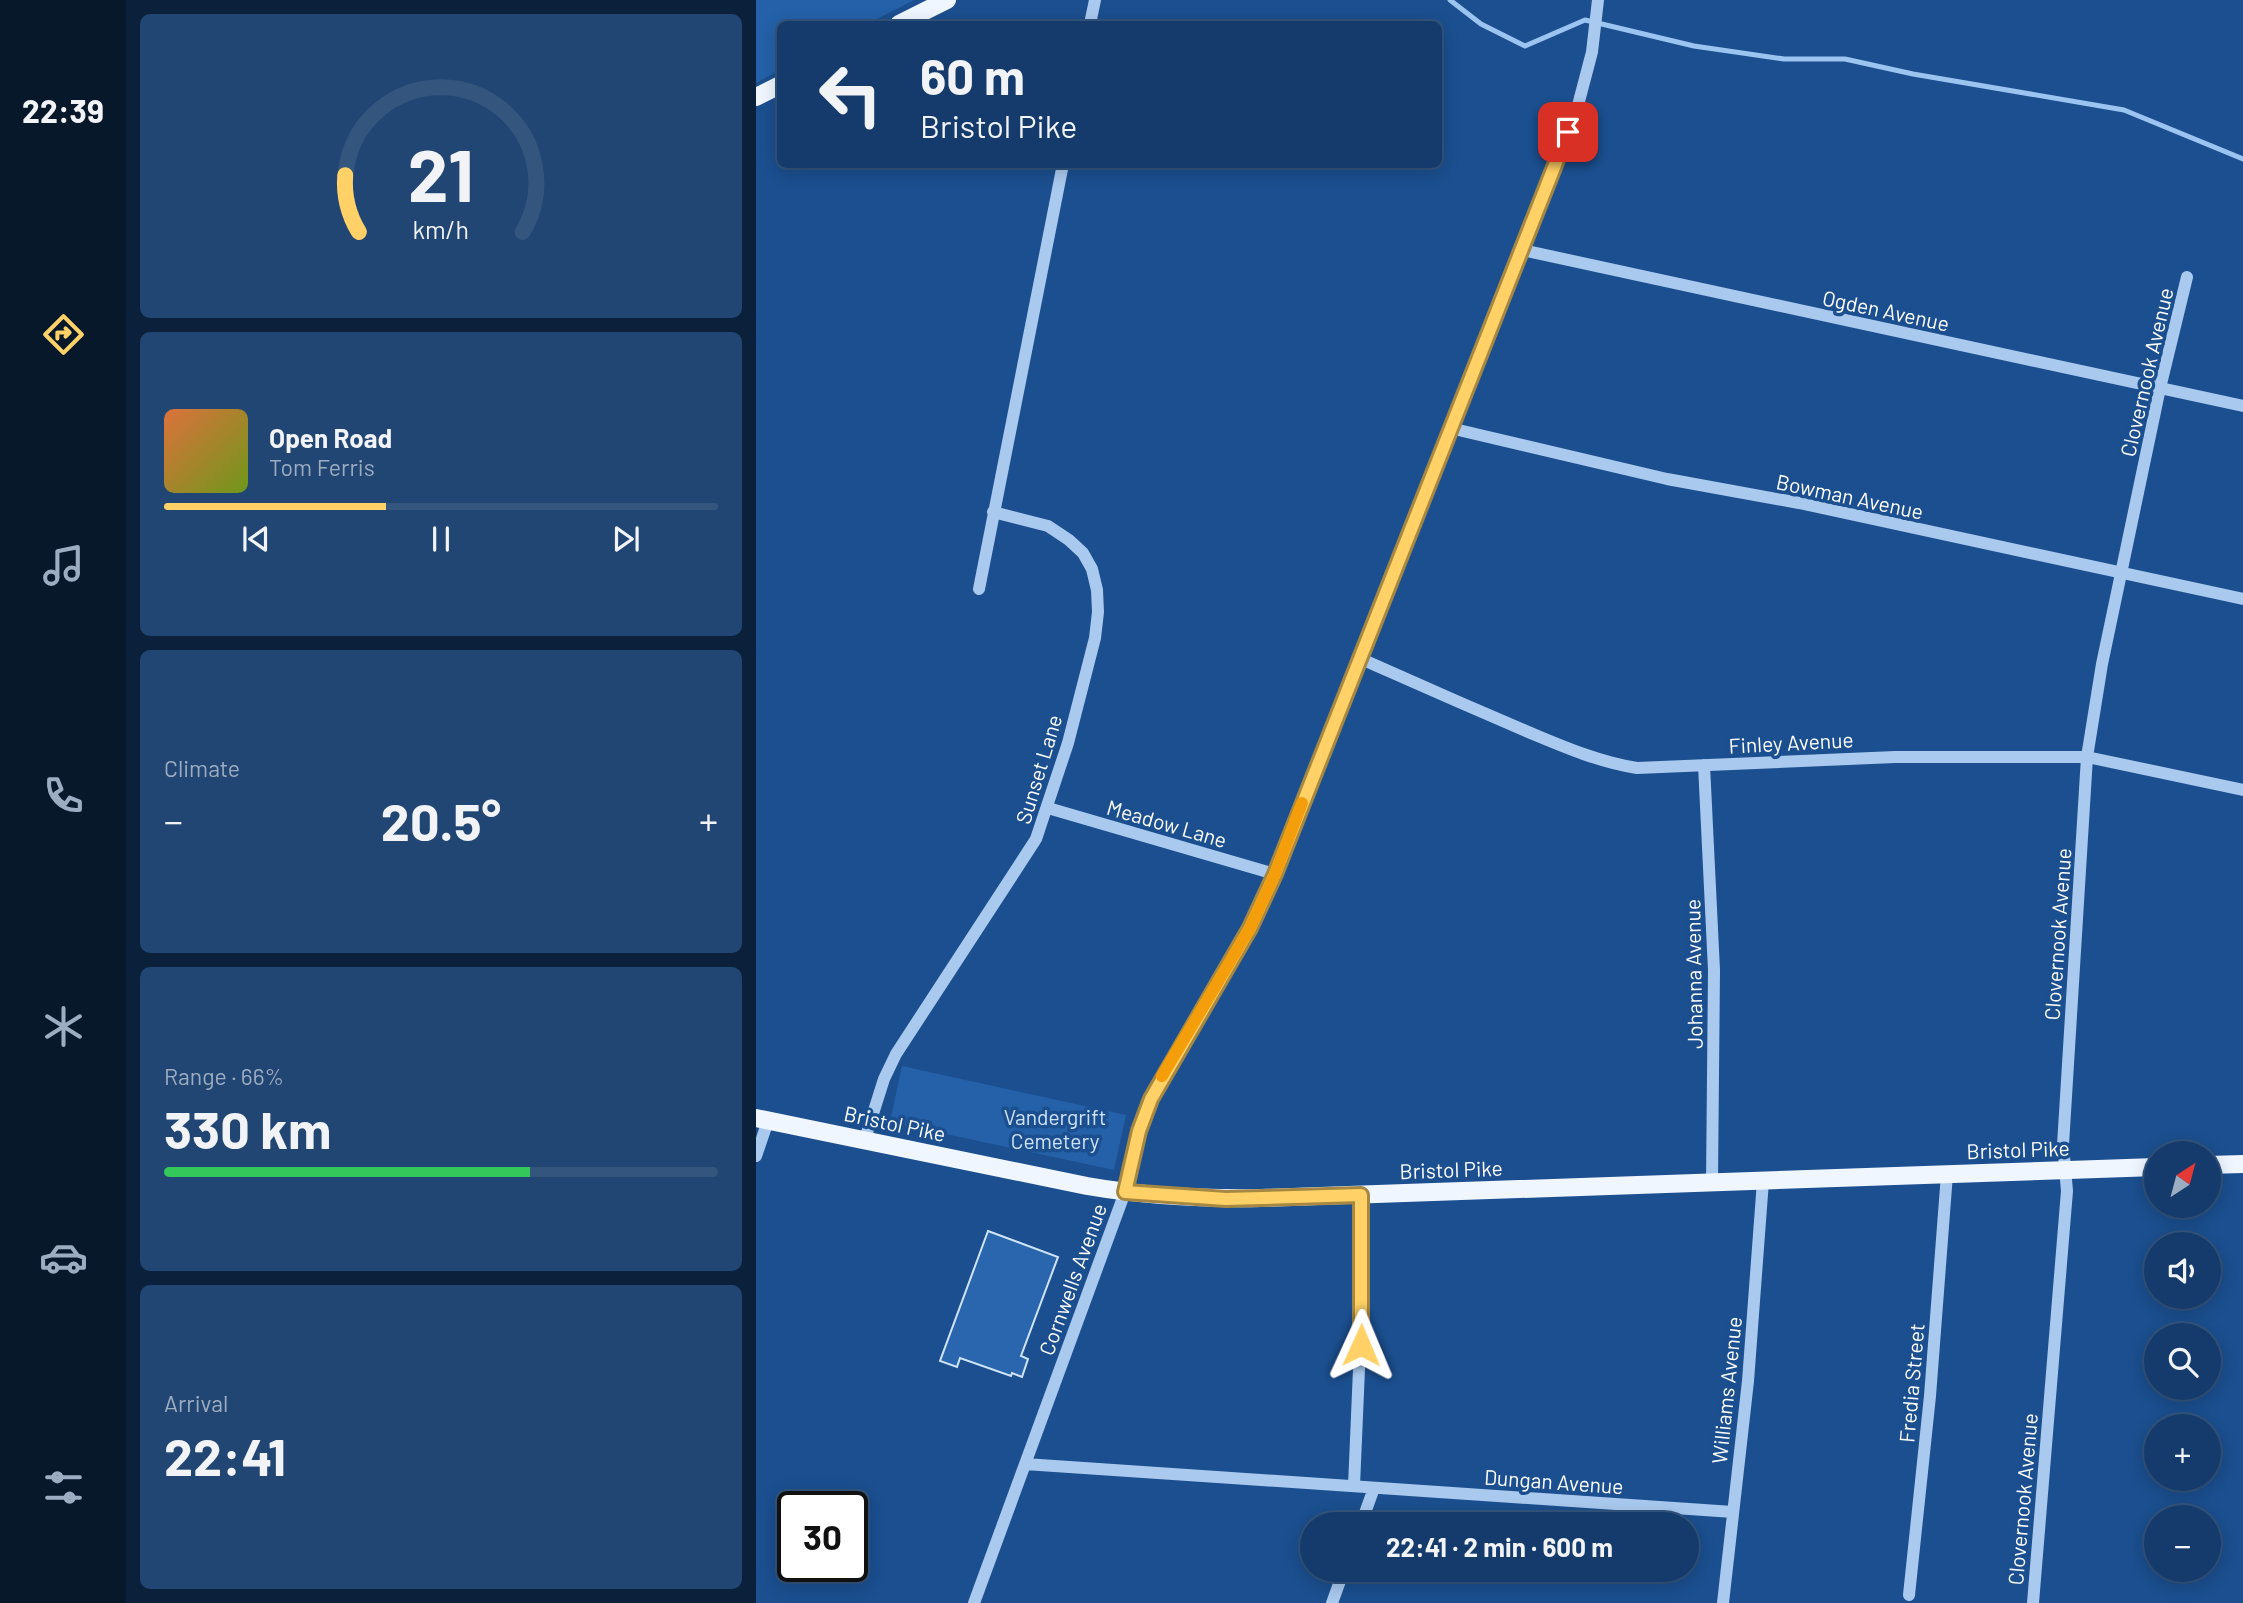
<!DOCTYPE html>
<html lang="en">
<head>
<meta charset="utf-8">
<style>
	body { margin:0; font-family:Barlow,sans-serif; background:#214673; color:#f1f3f6; height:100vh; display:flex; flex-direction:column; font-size:26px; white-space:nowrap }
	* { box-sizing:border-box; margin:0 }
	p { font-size:23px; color:#9dadc1 }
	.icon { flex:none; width:38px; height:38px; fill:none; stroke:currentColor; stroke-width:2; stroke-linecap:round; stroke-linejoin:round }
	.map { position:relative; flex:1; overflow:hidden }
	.panel { display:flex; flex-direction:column; gap:14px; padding:14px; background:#0b203b; width:630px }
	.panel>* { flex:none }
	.hud { position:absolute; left:21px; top:21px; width:665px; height:147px; border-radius:10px; box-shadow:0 4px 18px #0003,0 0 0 2px #33557e; background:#143b6b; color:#f1f3f6; overflow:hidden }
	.needle { width:46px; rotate:36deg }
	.fabs { position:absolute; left:1388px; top:1141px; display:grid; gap:14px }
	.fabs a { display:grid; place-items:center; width:77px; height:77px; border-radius:50%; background:#143b6b; box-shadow:0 4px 18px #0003,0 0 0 2px #33557e; font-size:35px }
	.speed { position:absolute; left:21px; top:1491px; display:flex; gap:14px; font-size:35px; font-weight:700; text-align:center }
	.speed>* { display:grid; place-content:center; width:91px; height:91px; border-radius:50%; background:#143b6b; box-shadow:0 4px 18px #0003,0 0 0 2px #33557e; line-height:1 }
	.speed .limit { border:4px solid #111; border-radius:10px; background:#fff; color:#111 }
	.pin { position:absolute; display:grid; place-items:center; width:60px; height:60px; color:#fff; margin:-30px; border-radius:14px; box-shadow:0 4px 10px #0006 }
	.me { position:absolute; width:77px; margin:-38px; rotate:1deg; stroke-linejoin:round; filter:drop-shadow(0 0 5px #0008) }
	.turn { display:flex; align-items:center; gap:24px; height:147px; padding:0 28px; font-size:32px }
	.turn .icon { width:91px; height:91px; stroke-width:2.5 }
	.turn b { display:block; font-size:49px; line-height:60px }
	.big { font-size:52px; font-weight:700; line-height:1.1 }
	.panel .widget { flex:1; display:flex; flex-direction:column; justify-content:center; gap:10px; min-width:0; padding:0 24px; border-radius:10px; background:#214673 }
	.panel .dial { align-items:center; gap:0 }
	.dial svg { height:182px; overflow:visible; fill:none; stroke:#33557e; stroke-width:7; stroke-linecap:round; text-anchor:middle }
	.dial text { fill:#f1f3f6; stroke:none }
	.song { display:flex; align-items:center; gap:21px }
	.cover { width:84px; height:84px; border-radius:10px; background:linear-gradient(135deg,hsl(20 70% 55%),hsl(80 70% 35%)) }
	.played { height:7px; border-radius:4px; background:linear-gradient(90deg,#ffd166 40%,#33557e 40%) }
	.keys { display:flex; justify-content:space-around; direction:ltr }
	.heat { display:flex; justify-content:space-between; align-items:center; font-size:38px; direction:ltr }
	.charge { height:10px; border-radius:5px; background:linear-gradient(90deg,#34c759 66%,#33557e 0) }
	.trip { position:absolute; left:544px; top:1512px; width:399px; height:70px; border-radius:35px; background:#143b6b; box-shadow:0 4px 18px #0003,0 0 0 2px #33557e; font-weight:700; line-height:70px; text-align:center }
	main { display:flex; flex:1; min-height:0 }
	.dock { display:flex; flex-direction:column; width:126px; justify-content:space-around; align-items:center; background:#08182b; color:#9dadc1 }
	.dock .icon { width:49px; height:49px }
	.dock .active { color:#ffd166 }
	.dock b { font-size:32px; color:#f1f3f6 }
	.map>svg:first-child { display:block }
	.green { fill:#2461a8 }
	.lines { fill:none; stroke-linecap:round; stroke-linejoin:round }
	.stream { stroke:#9cc4f0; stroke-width:5 }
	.building { fill:#2a66ad; stroke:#cfe3fa; stroke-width:2 }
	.minor { stroke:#a9c9ee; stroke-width:12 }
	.major { stroke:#f0f6ff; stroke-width:18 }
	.route-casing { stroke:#a68842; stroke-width:18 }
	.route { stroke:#ffd166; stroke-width:12 }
	.slow { stroke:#f59e0b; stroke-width:12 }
	.labels { text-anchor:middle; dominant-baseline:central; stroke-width:7; stroke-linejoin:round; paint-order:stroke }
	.street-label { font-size:21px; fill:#fff; stroke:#1b4f8f }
	.park-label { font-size:21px; fill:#cfe3fa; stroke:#1b4f8f }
</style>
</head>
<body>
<main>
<nav class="dock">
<b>22:39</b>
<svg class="icon active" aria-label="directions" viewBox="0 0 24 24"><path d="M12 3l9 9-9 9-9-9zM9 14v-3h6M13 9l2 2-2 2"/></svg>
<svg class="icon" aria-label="music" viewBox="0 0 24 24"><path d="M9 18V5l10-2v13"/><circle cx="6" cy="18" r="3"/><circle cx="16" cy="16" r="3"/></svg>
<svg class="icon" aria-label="phone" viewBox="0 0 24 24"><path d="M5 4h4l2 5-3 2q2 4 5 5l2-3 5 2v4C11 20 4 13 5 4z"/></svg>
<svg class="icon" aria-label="climate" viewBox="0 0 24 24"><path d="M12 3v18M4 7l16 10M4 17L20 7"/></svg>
<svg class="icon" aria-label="car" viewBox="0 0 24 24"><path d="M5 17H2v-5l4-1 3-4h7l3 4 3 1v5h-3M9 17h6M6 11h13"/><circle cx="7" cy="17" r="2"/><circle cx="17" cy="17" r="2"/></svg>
<svg class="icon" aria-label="filters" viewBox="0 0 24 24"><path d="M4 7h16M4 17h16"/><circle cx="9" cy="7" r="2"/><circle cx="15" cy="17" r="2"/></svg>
</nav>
<section class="panel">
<div class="widget dial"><svg viewBox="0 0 100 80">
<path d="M14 69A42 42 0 1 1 86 69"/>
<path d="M14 69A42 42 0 0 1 8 44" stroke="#ffd166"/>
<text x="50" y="56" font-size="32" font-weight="700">21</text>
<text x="50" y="72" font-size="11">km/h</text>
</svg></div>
<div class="widget">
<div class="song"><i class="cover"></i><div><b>Open Road</b><p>Tom Ferris</p></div></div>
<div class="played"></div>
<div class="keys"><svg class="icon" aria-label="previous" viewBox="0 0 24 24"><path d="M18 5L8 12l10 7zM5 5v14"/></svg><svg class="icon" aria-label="pause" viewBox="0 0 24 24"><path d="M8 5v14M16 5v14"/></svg><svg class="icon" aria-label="next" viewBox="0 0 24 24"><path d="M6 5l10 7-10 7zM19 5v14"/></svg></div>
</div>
<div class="widget"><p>Climate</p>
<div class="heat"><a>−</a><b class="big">20.5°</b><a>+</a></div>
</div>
<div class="widget"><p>Range · 66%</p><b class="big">330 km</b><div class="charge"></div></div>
<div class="widget"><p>Arrival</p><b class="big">22:41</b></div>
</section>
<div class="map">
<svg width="1487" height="1603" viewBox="0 0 1487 1603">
	<rect width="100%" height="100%" fill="#1b4f8f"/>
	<path class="green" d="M0,0h158l-47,24h-87v46l-24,13z
		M146,1066l224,49 -12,55 -224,-48z"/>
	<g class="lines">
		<path class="stream" d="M694,0l31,24 44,22 60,-26 109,26 90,13h61l68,15 211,36 119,49"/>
	</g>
	<path class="building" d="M232,1231l70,26 -37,99 7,3 -6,18 -10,-4 -1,3 -51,-18 -3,9 -17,-6z"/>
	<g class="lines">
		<path class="minor" d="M334,24l5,-24
			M766,250l721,156
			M694,428l217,51 132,24 444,96
			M223,589l84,-425
			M603,658c56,25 111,49 167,73 36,15 72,31 111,37l258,-11h192l156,33
			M948,765l10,205 -2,212
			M292,808l227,66
			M109,1139l19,-60 12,-25 140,-215 32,-96 27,-105 3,-26 -1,-22 -5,-21 -9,-16 -14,-13 -21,-14 -55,-14
			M0,1156l12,-35
			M269,1464l708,48
			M598,1486l7,-164v-127
			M605,1524l13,-36
			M1153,1595l21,-199 17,-222
			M218,1603l151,-411 17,-73 19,-41 89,-150 25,-54 302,-765 15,-57 6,-52
			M576,1603l12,-33
			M967,1603l25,-222 15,-200
			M1277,1603l34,-412 -4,-46 24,-388 15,-93 58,-276 27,-111"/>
		<path class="major" d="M143,24l48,-24
			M0,97l24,-12
			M0,1118l331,68c58,10 115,13 174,12l895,-31
			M1452,1165l35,-1"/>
	</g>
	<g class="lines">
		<g class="route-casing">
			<path id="route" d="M605,1345v-150l-135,4 -101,-7 14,-61 12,-32 99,-171 25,-54 293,-742"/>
		</g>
		<use href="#route" class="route"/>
		<path class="slow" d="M406,1076l88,-148 25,-54 27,-71"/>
	</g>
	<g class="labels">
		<g class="street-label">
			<text transform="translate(1130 310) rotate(12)">Ogden Avenue</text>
			<text transform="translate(1390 372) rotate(-77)">Clovernook Avenue</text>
			<text transform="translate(1094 496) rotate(12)">Bowman Avenue</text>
			<text transform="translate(1035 742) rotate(-3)">Finley Avenue</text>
			<text transform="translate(282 769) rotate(-73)">Sunset Lane</text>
			<text transform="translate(411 823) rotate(16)">Meadow Lane</text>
			<text transform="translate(1301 934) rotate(-86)">Clovernook Avenue</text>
			<text transform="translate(937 974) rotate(-91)">Johanna Avenue</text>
			<text transform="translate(139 1123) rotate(12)">Bristol Pike</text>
			<text transform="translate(1262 1149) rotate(-2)">Bristol Pike</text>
			<text transform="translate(695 1169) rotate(-2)">Bristol Pike</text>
			<text transform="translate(316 1279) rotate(-70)">Cornwells Avenue</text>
			<text transform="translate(1155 1383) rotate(-85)">Fredia Street</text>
			<text transform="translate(970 1390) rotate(-84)">Williams Avenue</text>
			<text transform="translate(798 1481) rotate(4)">Dungan Avenue</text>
			<text transform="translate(1266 1499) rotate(-85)">Clovernook Avenue</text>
		</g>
		<g class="park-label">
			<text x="299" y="1116">Vandergrift<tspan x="299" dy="24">Cemetery</tspan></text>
		</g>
	</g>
</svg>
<div class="fabs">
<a><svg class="needle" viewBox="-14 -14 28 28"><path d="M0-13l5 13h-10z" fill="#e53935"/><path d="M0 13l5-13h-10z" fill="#9dadc1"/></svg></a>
<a><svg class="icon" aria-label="sound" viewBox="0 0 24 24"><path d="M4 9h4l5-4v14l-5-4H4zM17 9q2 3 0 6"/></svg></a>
<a><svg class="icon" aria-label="search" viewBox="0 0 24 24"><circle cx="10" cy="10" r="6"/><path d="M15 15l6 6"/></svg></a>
<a>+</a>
<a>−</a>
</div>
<div class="speed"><div class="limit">30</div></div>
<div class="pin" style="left:812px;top:132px;background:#d93025"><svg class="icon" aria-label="arrive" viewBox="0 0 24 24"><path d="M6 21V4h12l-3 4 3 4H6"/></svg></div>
<svg class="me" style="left:605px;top:1345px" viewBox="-20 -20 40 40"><path d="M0-17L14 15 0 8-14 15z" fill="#ffd166" stroke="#fff" stroke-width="4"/></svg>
<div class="trip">22:41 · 2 min · 600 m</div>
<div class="hud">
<div class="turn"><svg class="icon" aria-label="left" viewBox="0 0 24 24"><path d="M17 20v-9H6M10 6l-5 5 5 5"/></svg><div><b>60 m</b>Bristol Pike</div></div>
</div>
</div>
</main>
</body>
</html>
